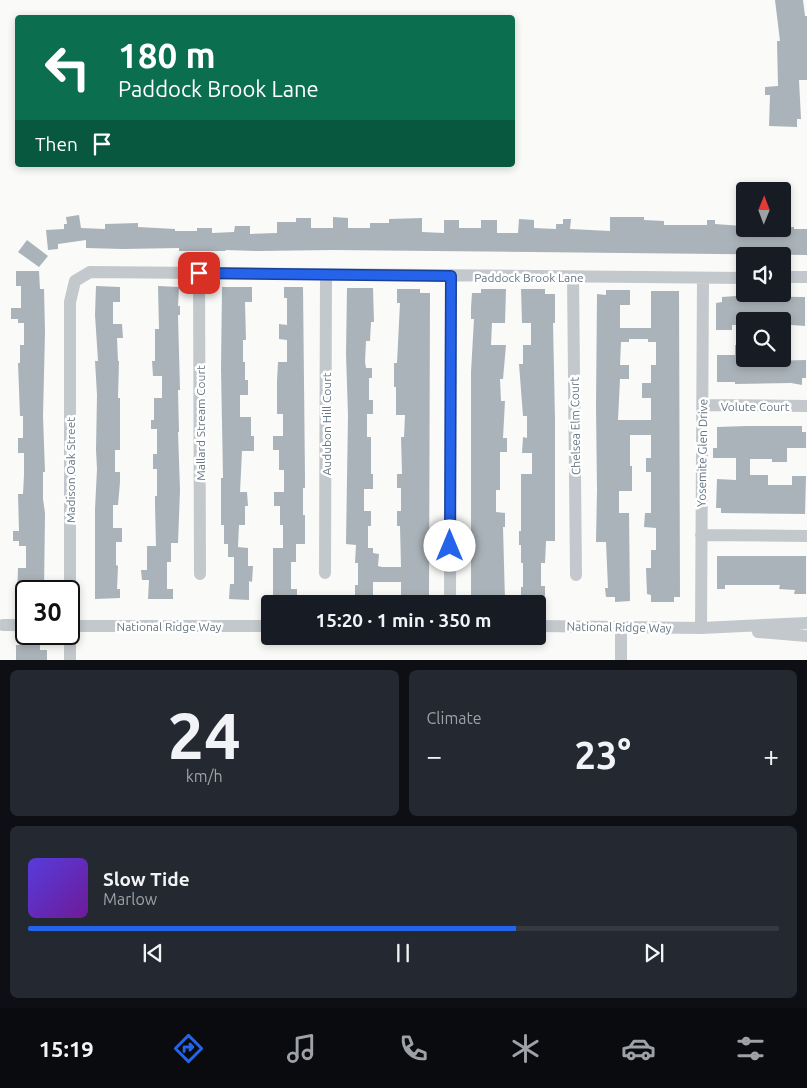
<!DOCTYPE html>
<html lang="en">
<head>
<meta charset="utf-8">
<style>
	body { margin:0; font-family:Ubuntu,sans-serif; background:#242831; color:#f1f3f6; height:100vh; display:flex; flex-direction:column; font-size:19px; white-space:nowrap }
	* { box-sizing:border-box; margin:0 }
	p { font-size:16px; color:#9ea1a6 }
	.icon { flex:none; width:28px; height:28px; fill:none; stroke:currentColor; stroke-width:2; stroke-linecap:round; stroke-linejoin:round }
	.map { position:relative; height:660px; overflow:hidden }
	.details { display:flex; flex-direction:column; gap:10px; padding:10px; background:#0d0f14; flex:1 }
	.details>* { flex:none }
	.guide { position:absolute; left:15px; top:15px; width:500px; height:152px; border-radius:5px; box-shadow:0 2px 8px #0003; background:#0b6e4f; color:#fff; overflow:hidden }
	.needle { width:32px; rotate:1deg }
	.tools { position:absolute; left:736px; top:182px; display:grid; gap:10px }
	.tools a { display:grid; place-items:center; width:55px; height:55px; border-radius:5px; background:#171b24; box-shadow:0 2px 8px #0003; font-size:25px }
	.speed { position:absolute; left:15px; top:580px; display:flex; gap:10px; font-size:25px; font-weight:700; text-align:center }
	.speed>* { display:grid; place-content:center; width:65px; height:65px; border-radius:50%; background:#171b24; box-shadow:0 2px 8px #0003; line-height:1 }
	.speed .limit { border:2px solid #111; border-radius:8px; background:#fff; color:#111 }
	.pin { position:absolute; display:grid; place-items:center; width:42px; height:42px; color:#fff; margin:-21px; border-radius:10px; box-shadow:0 2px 8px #0006 }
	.me { position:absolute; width:55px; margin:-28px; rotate:0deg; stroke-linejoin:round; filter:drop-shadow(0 0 4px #0008) }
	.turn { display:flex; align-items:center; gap:18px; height:105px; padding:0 20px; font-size:22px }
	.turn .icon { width:65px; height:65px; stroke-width:2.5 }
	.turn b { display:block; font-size:35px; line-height:42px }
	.then { display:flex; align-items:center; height:48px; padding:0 20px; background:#0003; gap:10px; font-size:19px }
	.big { font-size:38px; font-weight:700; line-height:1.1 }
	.details .tile { flex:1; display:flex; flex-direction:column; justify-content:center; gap:8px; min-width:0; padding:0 18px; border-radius:8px; background:#242831 }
	.details .dial { align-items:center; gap:0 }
	.dial b { font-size:65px; line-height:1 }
	.song { display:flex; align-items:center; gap:15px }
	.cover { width:60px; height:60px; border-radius:8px; background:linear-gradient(135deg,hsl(250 70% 55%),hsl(280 70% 35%)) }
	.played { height:5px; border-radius:2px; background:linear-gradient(90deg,#2563eb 65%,#363941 65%) }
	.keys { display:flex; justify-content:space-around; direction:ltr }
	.heat { display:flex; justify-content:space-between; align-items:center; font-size:28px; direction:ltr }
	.details .tiles { flex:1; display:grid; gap:10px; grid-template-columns:1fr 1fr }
	.tile:last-child { grid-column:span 2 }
	.trip { position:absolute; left:261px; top:595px; width:285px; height:50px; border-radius:5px; background:#171b24; box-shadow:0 2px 8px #0003; font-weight:700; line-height:50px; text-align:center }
	.menu { display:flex; height:80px; justify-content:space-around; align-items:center; background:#090b0e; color:#9ea1a6 }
	.menu .icon { width:35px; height:35px }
	.menu .active { color:#2563eb }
	.menu b { font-size:22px; color:#f1f3f6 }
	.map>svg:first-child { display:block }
	.building { fill:#aab3b9; fill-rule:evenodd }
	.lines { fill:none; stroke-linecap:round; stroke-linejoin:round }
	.minor { stroke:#c3c8cc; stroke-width:12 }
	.route-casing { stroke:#184099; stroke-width:12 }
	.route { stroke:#2563eb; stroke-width:9 }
	.labels { text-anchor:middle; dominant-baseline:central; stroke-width:5; stroke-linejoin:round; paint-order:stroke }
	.street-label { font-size:12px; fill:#657683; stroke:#fff }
</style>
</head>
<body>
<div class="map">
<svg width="807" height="661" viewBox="0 0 807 661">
	<rect width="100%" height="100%" fill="#fafaf8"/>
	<path class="building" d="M775,0h28l2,16h2v64h-8l2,39h-4v8l-28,-1 1,-31h-5v-8l13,-1 -1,-45h3z
		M79,215l2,13 24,1v-5l33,-1v4l37,2v2h22v-3h15v5l22,-1 1,-6h15v8l27,-1v-11h19v-4h15v10h22v-11l15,1v10h22v-5h19v-4l33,-1v14l22,1v-13h15v8h22v-8h16v13h21l1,-14 15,1v8l22,1v-5h7v-5h8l-1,10 40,2v-14h34v3l20,1v4h43v-5h8v4l27,2v3h43v-2h9v2h13v26l-474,-5 -75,1 -33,-1 1,1h-47v-3l-56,1 -37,-1v-8l-28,4v5l-10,1 -2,-20 18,-1v-5h3l-1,-7z
		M27,240l21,16 -9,11 -21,-15z
		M16,271h23l1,18h4l1,43 -2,84 2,56h-2v27l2,14 -1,78h-18v10h-9l1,-33h8v-22h-7v-5h-6v-10h6l-1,-37h5l1,-19v-22h-6v-15h5v-22h-3l-2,-53h2v-18h4v-22h-6v-4h-7v-11h10v-22h-5z
		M96,286l24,1v15h-7v22h9l1,14h-6l1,23h1l-1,37h2v52h-5v22h5v10l-2,23h-5v23h9v14h-6v23l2,1 -1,23h3v9l-25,1v-90l2,-40 -1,-19 1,-55 -2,-34h3l-3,-46z
		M158,286l21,1 -1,19h2v9h-2l2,75h-2l1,42h-1l2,58 -2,53h-7v19h-4v27h6v10h-25l1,-19h-7l-1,-10h6v-24h9l-1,-41v-9h2v-27h-4v-15h4v-25h-6v-9h3v-22h8v-22h-9l-1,-15h3v-32h4z
		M222,287h30v15h-7l1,38h-3v22h2v18h3v15h-8v22h11v19h3v15h-12l-2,41h7l1,14h-3v19h-6l-1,22 10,1v18h5l-1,16 -3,-1v19l-20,-1 1,-15h4v-27h-6v-13h-4v-19h-3v-47h2l-2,-110z
		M284,287h19l2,191v10h-2v27h2v29h-9v18h-5v27h6v10h-24v-51h10v-23h-3v-19h-6v-14h10v-22h-5v-20h-6v-14h10v-22h-6v-33l1,-19h9v-22l-8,-1v-15l8,1v-27h-3z
		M347,288h26l1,34h-3l-1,19h-4l-1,21 1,6h6v10h-3v22h4v14h-6v23h4v37h2v15h-9v22h7v15h-3v22h5v5l6,1 -1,12 4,1h19l-1,-41h-3v-15h4v-23h-4v-14h5l-1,-37h3l1,-22h-9v-28h-2v-24h3l3,-60h-3v-14h23v4h10l-1,303h-11v4h-17v-18h-28v18h-13v-5h-5v-10h3v-22h-3l1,-18 -10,-1 2,-129 -2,-61z
		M481,289h25l-1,34h-13l-1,22h15l-3,34h-3l1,22h4l-2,37h4v14h-7v38h-4v22l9,1v14h-2l2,74h-24v-4h-10v-225l3,-53h-3v-11l1,-15h9z
		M521,289h24v5h10v29h-2l2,97v121h-9l-1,22h-4v23h4v10h-8v5h-16v-14h2v-24h-2v-18h-2v-14h2v-57h11v-21h-10l1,-16 4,1v-22h-4l-4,-52h4v-19h8v-22h-9z
		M606,290h24v15h-10v23h31v-37h28l1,306h-6v5h-23v-7l-4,-1 -1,-26h5v-18h5v-22l-12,-1 1,-14h6v-41h-5v-14h5v-23h-21v31h2v25h-13v22h10l1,88 -15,1v-5h-9l-1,-9h3l-2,-46h-10l1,-52 -1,-84 1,-112 9,1zM629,339h19v3h8v23h-5v18h-9v15h9v22h-33l2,-41h9v-14h-9l1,-23h8z
		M736,296l69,1v29l-14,-1v-8l-22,1v3h-24v4h-13v5h-16v-27l6,-1v-5z
		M735,345h10v14h24v2l37,-1v18h-4v7l-11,-2 -56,1v-2h-18v-27h18z
		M746,426h56v6h4v16h-19v14h-15v-3h-22v16h18v10h24v-9h14l-1,38 -84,-1v-5h-5l1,-29 19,1v-22h-23v-10h4v-21z
		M717,556h89v38h-12l1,-4 -16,-1 1,-4h-55v4h-8z
		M16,645h24v5h7v10h-31z"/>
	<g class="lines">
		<path class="minor" d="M199,273l1,301
			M573,277l3,298
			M782,277h25
			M703,405l104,1
			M701,535l106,1
			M325,573l1,-298
			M450,604l1,-328
			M3,625h23
			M69,626h201
			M538,626l163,2 106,-5
			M701,628l2,-350
			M758,632l49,4
			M70,661v-359l5,-21 15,-9 655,6
			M621,661v-34"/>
	</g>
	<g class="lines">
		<g class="route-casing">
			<path id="route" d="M199,273l252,3 -1,270"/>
		</g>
		<use href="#route" class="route"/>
	</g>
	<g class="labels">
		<g class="street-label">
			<text x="529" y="277">Paddock Brook Lane</text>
			<text x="755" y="406">Volute Court</text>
			<text transform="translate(200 423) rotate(-90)">Mallard Stream Court</text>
			<text transform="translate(326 424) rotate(-90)">Audubon Hill Court</text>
			<text transform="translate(575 426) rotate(-91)">Chelsea Elm Court</text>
			<text transform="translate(702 453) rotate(-89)">Yosemite Glen Drive</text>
			<text transform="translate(70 470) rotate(-90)">Madison Oak Street</text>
			<text x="169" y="626">National Ridge Way</text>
			<text transform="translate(619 627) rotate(1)">National Ridge Way</text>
		</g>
	</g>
</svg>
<div class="tools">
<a><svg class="needle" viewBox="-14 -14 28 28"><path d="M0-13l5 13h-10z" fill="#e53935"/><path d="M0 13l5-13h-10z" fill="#9ea1a6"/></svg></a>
<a><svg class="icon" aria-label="sound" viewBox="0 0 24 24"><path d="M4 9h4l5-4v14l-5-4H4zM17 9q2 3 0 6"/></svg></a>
<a><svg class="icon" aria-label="search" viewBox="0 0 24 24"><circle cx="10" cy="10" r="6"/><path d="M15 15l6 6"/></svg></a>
</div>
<div class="speed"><div class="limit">30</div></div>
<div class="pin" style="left:199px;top:273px;background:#d93025"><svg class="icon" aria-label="arrive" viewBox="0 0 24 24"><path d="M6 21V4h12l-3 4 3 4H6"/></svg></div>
<svg class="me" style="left:450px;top:546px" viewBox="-20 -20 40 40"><circle r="19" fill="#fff"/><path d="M0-13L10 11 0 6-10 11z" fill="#2563eb"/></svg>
<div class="trip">15:20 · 1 min · 350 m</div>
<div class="guide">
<div class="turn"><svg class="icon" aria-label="left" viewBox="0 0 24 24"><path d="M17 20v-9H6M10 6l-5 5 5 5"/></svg><div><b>180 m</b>Paddock Brook Lane</div></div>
<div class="then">Then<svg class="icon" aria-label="arrive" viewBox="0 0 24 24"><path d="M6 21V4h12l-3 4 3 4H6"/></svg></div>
</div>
</div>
<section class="details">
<div class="tiles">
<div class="tile dial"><b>24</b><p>km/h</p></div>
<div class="tile"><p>Climate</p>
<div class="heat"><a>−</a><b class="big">23°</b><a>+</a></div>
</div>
<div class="tile">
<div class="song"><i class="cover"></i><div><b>Slow Tide</b><p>Marlow</p></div></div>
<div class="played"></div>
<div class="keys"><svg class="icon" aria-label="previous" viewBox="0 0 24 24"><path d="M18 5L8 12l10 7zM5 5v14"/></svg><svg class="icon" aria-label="pause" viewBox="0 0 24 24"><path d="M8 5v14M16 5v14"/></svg><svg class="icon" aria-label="next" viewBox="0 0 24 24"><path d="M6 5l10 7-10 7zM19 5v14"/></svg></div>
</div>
</div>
</section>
<nav class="menu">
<b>15:19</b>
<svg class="icon active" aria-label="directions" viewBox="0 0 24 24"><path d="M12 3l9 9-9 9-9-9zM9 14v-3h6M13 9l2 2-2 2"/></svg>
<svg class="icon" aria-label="music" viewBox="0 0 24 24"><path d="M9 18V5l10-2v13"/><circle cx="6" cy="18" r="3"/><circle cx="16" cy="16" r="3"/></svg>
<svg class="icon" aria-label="phone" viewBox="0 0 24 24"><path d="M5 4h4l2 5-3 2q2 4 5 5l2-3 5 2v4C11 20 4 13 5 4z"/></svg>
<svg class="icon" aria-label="climate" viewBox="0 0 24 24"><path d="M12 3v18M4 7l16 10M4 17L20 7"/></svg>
<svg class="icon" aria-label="car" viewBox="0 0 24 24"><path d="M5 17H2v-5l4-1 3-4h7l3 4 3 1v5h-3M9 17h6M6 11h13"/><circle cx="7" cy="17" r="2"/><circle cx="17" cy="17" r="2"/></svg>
<svg class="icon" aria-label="filters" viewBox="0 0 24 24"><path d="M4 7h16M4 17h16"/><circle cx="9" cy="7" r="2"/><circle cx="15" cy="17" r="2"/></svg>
</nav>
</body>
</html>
